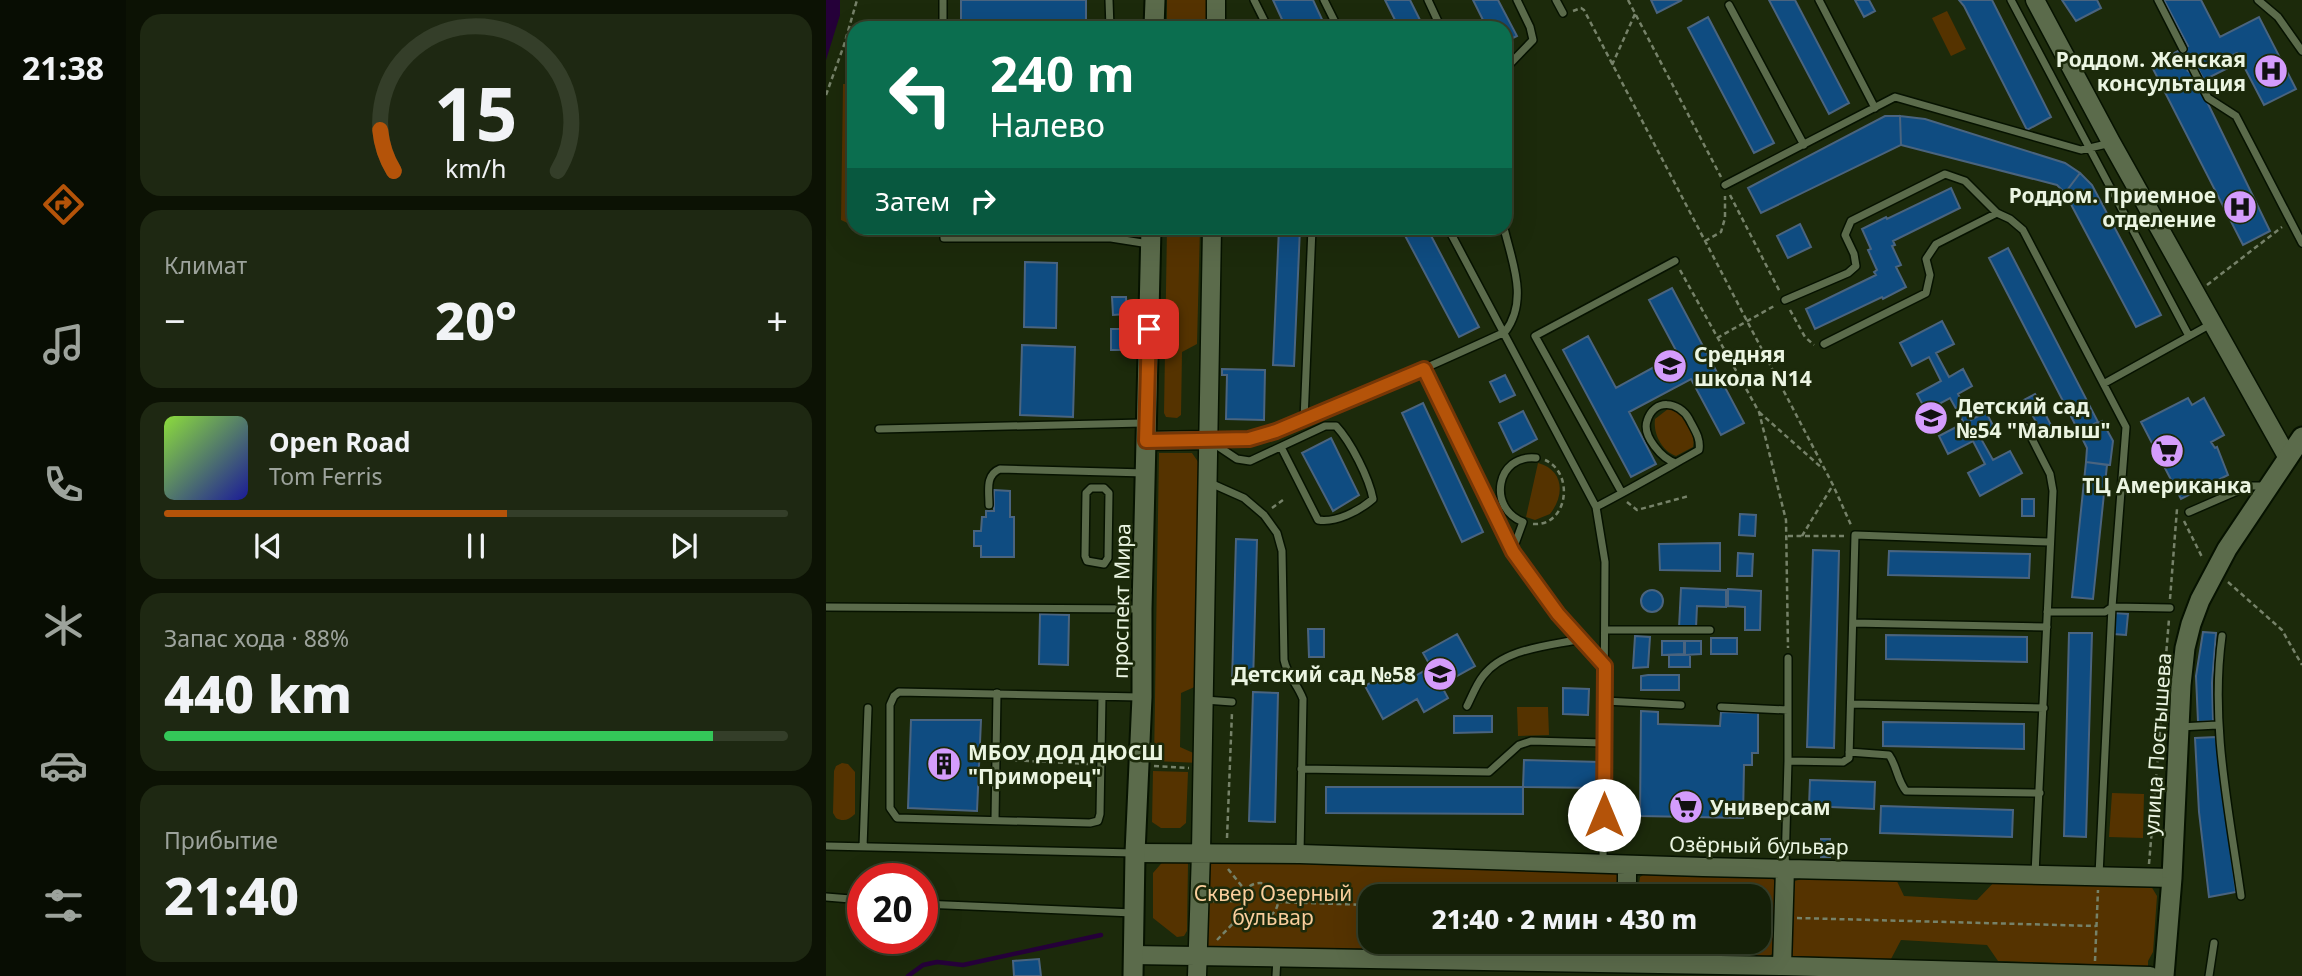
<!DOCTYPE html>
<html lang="ru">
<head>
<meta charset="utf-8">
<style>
	body { margin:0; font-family:"Noto Sans",sans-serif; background:#1e2812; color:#f1f3f6; height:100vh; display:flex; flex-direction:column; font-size:26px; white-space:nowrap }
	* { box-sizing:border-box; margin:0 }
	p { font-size:23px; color:#9da39c }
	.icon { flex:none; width:38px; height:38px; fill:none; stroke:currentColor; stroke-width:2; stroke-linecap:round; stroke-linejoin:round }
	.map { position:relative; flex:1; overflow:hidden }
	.panel { display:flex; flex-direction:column; gap:14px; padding:14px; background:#0c1204; width:700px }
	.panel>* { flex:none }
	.banner { position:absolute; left:21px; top:21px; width:665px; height:214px; border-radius:21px; box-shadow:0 7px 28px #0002,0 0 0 2px #343e29; background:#0b6e4f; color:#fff; overflow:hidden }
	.speed { position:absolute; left:21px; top:863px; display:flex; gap:14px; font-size:35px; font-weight:700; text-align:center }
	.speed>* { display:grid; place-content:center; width:91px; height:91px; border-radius:50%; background:#152008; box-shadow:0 7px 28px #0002,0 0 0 2px #343e29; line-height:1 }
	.speed .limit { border:10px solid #d22; background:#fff; color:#111 }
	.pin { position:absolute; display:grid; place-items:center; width:60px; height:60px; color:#fff; margin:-30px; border-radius:14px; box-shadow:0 4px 10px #0006 }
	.me { position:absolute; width:77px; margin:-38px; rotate:0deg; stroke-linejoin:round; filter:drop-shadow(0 0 5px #0008) }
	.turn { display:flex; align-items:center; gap:24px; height:147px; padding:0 28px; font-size:32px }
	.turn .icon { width:91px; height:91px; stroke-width:2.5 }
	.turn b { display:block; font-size:49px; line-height:60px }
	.then { display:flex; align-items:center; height:66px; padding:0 28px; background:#0003; gap:14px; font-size:26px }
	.big { font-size:52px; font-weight:800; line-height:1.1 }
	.panel .card { flex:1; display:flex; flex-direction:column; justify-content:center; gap:10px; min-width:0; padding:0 24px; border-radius:21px; background:#1e2812 }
	.panel .dial { align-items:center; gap:0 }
	.dial svg { height:182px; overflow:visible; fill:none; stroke:#343e29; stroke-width:7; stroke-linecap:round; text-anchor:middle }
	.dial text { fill:#f1f3f6; stroke:none }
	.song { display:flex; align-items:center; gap:21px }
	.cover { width:84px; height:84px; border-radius:10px; background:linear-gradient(135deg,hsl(90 70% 55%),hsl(240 70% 35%)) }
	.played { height:7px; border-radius:4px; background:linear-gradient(90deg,#b45309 55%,#343e29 55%) }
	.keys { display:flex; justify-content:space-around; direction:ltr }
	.heat { display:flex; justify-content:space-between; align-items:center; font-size:38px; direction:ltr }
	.charge { height:10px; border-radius:5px; background:linear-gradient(90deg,#34c759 88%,#343e29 0) }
	.trip { position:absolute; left:532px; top:884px; width:413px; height:70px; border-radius:21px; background:#152008; box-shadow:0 7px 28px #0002,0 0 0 2px #343e29; font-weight:800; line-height:70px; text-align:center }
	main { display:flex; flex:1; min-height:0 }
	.dock { display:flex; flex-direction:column; width:126px; justify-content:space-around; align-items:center; background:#080d03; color:#9da39c }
	.dock .icon { width:49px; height:49px }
	.dock .current { color:#b45309 }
	.dock b { font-size:32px; color:#f1f3f6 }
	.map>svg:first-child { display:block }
	.green { fill:#530 }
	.water { fill:#250039 }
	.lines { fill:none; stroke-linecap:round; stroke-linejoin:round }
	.stream { stroke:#250039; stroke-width:4.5 }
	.building { fill:#0f4c81; stroke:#4a647f; stroke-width:2 }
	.service-casing { stroke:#061200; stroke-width:10 }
	.tertiary-casing { stroke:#061200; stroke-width:21 }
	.secondary-casing { stroke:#061200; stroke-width:23 }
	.path { stroke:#768269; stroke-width:2.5; stroke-dasharray:5 3.5; stroke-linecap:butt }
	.service { stroke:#5b6b4b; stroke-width:7 }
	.tertiary { stroke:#5b6b4b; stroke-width:18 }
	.secondary { stroke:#5b6b4b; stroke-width:19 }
	.route-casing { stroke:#753606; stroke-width:18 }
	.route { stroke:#b45309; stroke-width:12 }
	.labels { text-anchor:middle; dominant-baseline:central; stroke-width:5; stroke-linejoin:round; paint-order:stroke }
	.poi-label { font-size:21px; font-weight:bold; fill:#ebf5e2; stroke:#1c2a0b; text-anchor:start }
	.street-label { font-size:21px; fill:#ebf5e2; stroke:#1c2a0b }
	.park-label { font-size:21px; fill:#face9c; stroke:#1c2a0b }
</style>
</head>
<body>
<main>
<nav class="dock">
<b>21:38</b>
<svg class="icon current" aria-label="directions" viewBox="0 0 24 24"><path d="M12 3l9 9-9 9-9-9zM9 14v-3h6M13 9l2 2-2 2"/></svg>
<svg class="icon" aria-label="music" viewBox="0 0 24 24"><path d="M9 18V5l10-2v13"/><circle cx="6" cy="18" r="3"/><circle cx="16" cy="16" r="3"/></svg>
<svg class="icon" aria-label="phone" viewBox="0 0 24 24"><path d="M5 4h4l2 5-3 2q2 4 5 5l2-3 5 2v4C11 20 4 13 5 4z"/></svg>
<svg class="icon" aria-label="climate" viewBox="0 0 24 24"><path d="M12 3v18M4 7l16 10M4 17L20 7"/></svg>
<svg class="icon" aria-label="car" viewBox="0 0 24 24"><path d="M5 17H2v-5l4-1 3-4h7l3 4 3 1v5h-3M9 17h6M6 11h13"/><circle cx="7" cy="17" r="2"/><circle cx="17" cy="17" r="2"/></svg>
<svg class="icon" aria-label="filters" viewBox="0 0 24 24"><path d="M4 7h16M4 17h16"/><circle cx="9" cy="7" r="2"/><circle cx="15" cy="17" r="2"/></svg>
</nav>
<section class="panel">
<div class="card dial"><svg viewBox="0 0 100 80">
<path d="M14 69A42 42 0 1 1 86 69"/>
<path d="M14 69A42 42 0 0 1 8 51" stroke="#b45309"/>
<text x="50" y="56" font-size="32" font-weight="700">15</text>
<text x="50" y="72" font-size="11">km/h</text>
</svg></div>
<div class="card"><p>Климат</p>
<div class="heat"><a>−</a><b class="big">20°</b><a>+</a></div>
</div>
<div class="card">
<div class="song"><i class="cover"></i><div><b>Open Road</b><p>Tom Ferris</p></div></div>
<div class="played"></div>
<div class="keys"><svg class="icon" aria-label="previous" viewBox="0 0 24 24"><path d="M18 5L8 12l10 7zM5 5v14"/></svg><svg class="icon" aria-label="pause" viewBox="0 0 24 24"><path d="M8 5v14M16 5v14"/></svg><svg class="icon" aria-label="next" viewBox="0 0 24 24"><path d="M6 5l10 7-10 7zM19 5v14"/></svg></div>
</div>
<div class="card"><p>Запас хода · 88%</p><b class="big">440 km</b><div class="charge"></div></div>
<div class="card"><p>Прибытие</p><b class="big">21:40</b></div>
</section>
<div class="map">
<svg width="1476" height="976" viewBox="0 0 1476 976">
	<rect width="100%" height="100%" fill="#1c2a0b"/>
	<path class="green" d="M341,0h41l-1,28h-40z
		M1121,11l19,38 -15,7 -19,-38z
		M17,84h11v142l-13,-6z
		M341,228h33l-3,116 -15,8 -1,63 -4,3 -11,-1 -2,-4z
		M842,409c16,2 28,22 25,38l-17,9c-14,-5 -23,-22 -21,-37z
		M333,453h33l9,13 -2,219 -18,8 -1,54 20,9v7l-46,-2z
		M712,463c26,7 27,32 12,51l-15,6 -9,-3z
		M691,707h31l1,28 -31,1z
		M16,763l6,1 7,8v42c-6,6 -12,8 -19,4l-3,-5 1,-42 2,-5z
		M327,771l35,1 -2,51 -6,5h-19l-9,-6z
		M1286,793l32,1 -1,44 -34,-1z
		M359,857l3,7 -1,67 -3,5 -7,1 -24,-19v-45l13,-15z
		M384,860l410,11v25h-250v46h70l-8,9 -226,-5z
		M820,873l121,2 10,7 -1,68 -5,5 -8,2 -116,-5 -8,-3 -4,-7h124v-46h-122l3,-19z
		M1069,877l9,19 73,4 21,-22 153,8 6,10 -4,56 -5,9v5l-150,-5 -11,-16 -86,-5 -10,19 -103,-3 7,-75 10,-3z
		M685,942h110v10h-103z"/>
	<path class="water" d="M0,0h14v15l-14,45z"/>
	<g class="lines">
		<path class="stream" d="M82,976l15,-11 14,-3 26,3 138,-30"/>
	</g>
	<path class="building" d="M135,0h125v28h-125z
		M447,0h40l13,28h-40z
		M559,0h25l14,28h-25z
		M647,0h25l19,36 -12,6v-14h-18z
		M825,0h31l-25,13z
		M943,0h26l54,103 -20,11z
		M1029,0h14l6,11 -11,6z
		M1133,0h33l59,117 -24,13 -63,-124z
		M1236,0h35l4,8 -25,13z
		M1338,0h37l19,37 39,-20 37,72 -32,16 -27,-52 -7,3 4,9 -30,15 -7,-13 -9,4 6,4 76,156 -27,14 -92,-180 37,-19z
		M882,17l66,126 -20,10 -66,-125z
		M1059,116h15l1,29 -140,68 -13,-25z
		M1074,116l25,3 140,44 15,10 -15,20 -8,-8 -156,-40z
		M1254,173l12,12 69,130 -25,12 -71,-134z
		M1125,188l9,20 -67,33 2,4 -3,1 9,19 -5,2 10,20 -23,12 -1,-2 -67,32 -9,-20 70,-34 -2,-3 3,-2 -9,-20 3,-1 -9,-20 24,-12 1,2z
		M974,224l11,23 -23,11 -11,-22z
		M453,228h21l-6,138 -21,-1z
		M575,228h26l52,99 -20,10z
		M1182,248l90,174 -19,10 -90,-174z
		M199,262l32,1 -1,65 -32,-1z
		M846,288l72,135 -23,12 -30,-56 -62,33 27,52 -25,13 -68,-127 25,-14 28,52 62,-34 -29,-54z
		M286,297h14l1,17 -14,1z
		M1116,321l12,23 -18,9 13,24 14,-8 9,17 -14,8 13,26 15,-8 9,17 -15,8 13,23 17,-9 12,22 -42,23 -12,-23 17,-9 -12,-23 -25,13 -9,-18 25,-13 -14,-25 -24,13 -9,-17 24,-13 -12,-24 -17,9 -12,-23z
		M285,329h14v21h-14z
		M196,345l53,2 -2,70 -53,-2z
		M396,369l43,1 -1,50 -38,-1 1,-44h-5z
		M679,375l10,20 -15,7 -10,-20z
		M1209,394l20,39 -10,5 -21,-38z
		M1362,398l4,7 12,-7 20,37 -13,7 4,6 2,-1 11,28 -47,24 -40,-77z
		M597,403l60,129 -21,10 -60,-129z
		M697,411l14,28 -24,13 -14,-29z
		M1276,421l11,20 -3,24 -24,-3 1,-14 -8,-16z
		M505,438l28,57 -26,16 -31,-58z
		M1260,462l21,3 -14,134 -21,-2z
		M168,490l16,1v26h4v40h-33v-11h-7v-15h7l1,-14h4v-6h8z
		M1196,499h12v17h-12z
		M914,514l16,1 -1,21 -16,-1z
		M410,539l21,1 -4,143h-21z
		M894,543v28l-60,-1 -1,-26z
		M987,550l26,1 -5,197 -27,-1z
		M1063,551l141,3 -1,24 -141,-3z
		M912,553l15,1 -1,22h-15z
		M855,588l45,2v17l-29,-1 -1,22h-17z
		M902,589l33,2 -1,39h-15v-23l-17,-1z
		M815 601a11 11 0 1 1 22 0a11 11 0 1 1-22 0Z
		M1289,613l13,1 -2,21 -13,-1z
		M214,614l29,1 -1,50 -29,-1z
		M482,629h16v28h-15z
		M1377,632l13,1 -4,50 1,38 -15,1 -2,-46z
		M1243,633h23l-6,204 -22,-1z
		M631,634l18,32 -34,19 7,13 -24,14 -7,-13 -34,20 -18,-33 33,-19 8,14 25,-14 -8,-14z
		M1060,635l141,2v25l-141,-3z
		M809,636l15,1 -2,30 -15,1z
		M885,638h26v16h-26z
		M836,641h22v13l-22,1z
		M859,641h16v13l-16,1z
		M843,655h21v12h-21z
		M822,675h31v15h-38v-14z
		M737,688l26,1 -1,26 -25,-1z
		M427,692l25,1 -3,129 -26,-1z
		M815,711l17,1v12l62,2 1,-14 37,1v40h-6v12h-8l-1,53 -103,-2z
		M628,716h38v16l-38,1z
		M85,720h70l-4,91 -69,-3z
		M1057,722l141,2v25l-141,-3z
		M1390,737l20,155 -27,5 -10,-85 -4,-74z
		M698,760l77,2 -1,26 -77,-1z
		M984,780l65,2 -1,27 -65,-3z
		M500,787h197v27l-197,-1z
		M1055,806l132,4 -1,27 -132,-4z
		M995,839h9v18h-9z
		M213,959l2,17h-27l-1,-15z"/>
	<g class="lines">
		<g class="service-casing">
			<path id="service" d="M117,0v28
				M283,0l1,28
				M428,0l14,28
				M498,0l11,22 -1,6
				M602,0l13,28
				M730,0l7,13
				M993,0l56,108
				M1185,0l178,336
				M1332,0l25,49
				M1432,0l20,17 24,34
				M903,5l75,140
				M679,69l28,-29 -3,-13 -13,-27
				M1367,69l15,29 28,18 66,127
				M899,185l170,-88 186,53 30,-7
				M118,228v10h167l38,6
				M622,228l148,279 9,55 -2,300
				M959,300l63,-27 8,-7 -2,-12 -9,-19 6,-14 94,-47 20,7 32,32
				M998,344l102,-51 4,-18 -4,-16 10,-15 61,-31 13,6 13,11 103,197 -14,180 -13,268
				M598,369l88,183 46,62 47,52
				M1279,383l106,-59
				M478,420l8,-192
				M1200,427l24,47 3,17 -18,383
				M53,429l264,-6
				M384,440c51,3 97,-22 143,-41 51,-21 102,-44 152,-67 24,-32 7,-70 -1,-104
				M384,441l27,18 13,2 75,-35h11c15,16 33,52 37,73 -14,12 -37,24 -55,21l-37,-73
				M382,482l36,16 20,17 13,18 5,18 2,109c3,15 14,25 19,39l-3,155
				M265,488h13l5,5 -1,65 -4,6 -17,-3 -2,-5 1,-63z
				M796,493l-87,-157 140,-75
				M163,505c0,-14 -4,-30 11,-36l145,4
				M770,507c35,-18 69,-38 103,-57 2,-12 -5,-21 -10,-31 -10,-18 -35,-21 -42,2 -5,15 15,38 29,42
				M1363,512l60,-26h16
				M686,552l11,-30c-36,-14 -27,-68 13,-64
				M0,607l316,2
				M1221,612h58l7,-5 58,1
				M1027,623l194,4
				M779,630h105
				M1396,636c-12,87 7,174 19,260
				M962,658v103
				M276,697l-2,117 -2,7 -8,2 -193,-5 -7,-10v-103l4,-9 5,-4 241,5
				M379,700l27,2
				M779,701l76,4
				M1025,704l193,4
				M641,706c5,-10 9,-21 16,-30 21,-28 66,-30 98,-37
				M895,707l67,3
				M1354,727l37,-2
				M1023,752l40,3c8,11 8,25 17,36l134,2
				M475,769l188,3 30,-27 12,-4 73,2
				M169,820l2,-127
				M0,846l308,7
				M37,847l5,-139
				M959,867l3,-106 55,1 6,-4 6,-223 194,7
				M0,897l37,3
				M96,904l211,9
				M450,976l1,-18
				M1383,976l5,-33"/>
		</g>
		<g class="tertiary-casing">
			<path id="tertiary" d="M1209,0l76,142 177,316
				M390,28v-28
				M320,441l62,-1
				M309,853l165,1 403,13 469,11
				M801,896v-31
				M307,955l649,11 368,10
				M800,963l1,-21
				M956,966l3,-98
				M371,976l4,-124 11,-624"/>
		</g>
		<g class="secondary-casing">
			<path id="secondary" d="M328,28l1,-28
				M307,976l2,-123 7,-156v-88l9,-381
				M1338,976l8,-98 9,-193 4,-37 6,-24 9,-24 27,-51 75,-112"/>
		</g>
		<path class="path" d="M802,0l93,177
			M747,11l8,-3 3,2 249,475 18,40
			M786,65l23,-51
			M0,95l18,-50 13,-45
			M904,195l50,97
			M879,241l16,-9 4,-14v-22
			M854,270l79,142 27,108 2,128
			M1381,285l75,-58
			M964,310l15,27 9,8
			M891,338l59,-33
			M933,412l63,56
			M801,502l10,8 52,-14
			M446,508l11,-8
			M1358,521l19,38
			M707,524c35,3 42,-51 12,-64
			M962,536h58
			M976,536l31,-51
			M1402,582l54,48 20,35
			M1344,599l7,-90
			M1339,668l4,-49
			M181,760l84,4
			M328,766l35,2
			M401,838l5,-126
			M1323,864l14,-168
			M402,869l17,21
			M416 901a18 18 0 1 1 36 0a18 18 0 1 1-36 0Z
			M877,896v-15
			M387,901h29
			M451,902l93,3
			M933,917h10
			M971,918l299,8
			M391,940l27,-28
			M1269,961l3,-71"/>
		<use href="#service" class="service"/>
		<use href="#tertiary" class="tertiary"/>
		<use href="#secondary" class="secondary"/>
	</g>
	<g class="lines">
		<g class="route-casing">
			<path id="route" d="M323,329l-3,112 103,-2 27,-8 148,-62 89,183 45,62 47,52 -1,149"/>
		</g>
		<use href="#route" class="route"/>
	</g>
	<defs>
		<g id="hospital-disc" transform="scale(1.75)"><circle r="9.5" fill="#d49cfc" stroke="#1c2a0b"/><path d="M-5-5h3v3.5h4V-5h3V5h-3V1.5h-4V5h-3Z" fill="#111"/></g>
		<g id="school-disc" transform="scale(1.75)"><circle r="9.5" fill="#d49cfc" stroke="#1c2a0b"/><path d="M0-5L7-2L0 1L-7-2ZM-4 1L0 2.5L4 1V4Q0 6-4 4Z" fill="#111"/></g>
		<g id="supermarket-disc" transform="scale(1.75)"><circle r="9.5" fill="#d49cfc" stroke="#1c2a0b"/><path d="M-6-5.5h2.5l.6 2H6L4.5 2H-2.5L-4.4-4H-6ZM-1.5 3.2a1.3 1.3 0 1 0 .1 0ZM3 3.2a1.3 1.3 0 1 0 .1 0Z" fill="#111"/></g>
		<g id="building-disc" transform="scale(1.75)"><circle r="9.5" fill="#d49cfc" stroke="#1c2a0b"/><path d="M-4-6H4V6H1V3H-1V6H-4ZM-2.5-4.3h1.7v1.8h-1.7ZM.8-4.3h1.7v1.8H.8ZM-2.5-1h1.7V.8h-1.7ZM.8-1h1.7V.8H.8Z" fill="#111"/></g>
	</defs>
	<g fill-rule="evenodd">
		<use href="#hospital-disc" x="1445" y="71"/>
		<use href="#hospital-disc" x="1414" y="207"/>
		<use href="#school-disc" x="844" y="366"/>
		<use href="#school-disc" x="1105" y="418"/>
		<use href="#supermarket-disc" x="1341" y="451"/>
		<use href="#school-disc" x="614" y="674"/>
		<use href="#building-disc" x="118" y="764"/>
		<use href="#supermarket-disc" x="860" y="807"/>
	</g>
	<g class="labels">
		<g class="poi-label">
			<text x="1420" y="59" text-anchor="end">Роддом. Женская<tspan x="1420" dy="24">консультация</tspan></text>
			<text x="1390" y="195" text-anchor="end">Роддом. Приемное<tspan x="1390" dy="24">отделение</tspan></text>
			<text x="868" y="354">Средняя<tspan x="868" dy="24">школа N14</tspan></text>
			<text x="1130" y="406">Детский сад<tspan x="1130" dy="24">№54 "Малыш"</tspan></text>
			<text x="1341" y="485" text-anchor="middle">ТЦ Американка</text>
			<text x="590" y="674" text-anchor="end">Детский сад №58</text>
			<text x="142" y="752">МБОУ ДОД ДЮСШ<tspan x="142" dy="24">"Приморец"</tspan></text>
			<text x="884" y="807">Универсам</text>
		</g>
		<g class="street-label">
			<text transform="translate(295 601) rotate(-89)">проспект Мира</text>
			<text transform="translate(1331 744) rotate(-86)">улица Постышева</text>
			<text transform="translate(933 845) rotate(1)">Озёрный бульвар</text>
		</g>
		<g class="park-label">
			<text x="447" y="893">Сквер Озерный<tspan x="447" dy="24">бульвар</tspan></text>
		</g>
	</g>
</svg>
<div class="speed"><div class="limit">20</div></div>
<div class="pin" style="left:323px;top:329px;background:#d93025"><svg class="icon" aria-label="arrive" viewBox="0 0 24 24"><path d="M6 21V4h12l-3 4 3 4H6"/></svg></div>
<svg class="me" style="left:778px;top:815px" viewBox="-20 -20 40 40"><circle r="19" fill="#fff"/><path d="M0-13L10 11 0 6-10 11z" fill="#b45309"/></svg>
<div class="trip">21:40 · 2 мин · 430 m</div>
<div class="banner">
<div class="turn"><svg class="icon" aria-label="left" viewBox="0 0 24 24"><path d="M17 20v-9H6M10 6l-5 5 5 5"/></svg><div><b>240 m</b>Налево</div></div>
<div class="then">Затем<svg class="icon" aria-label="right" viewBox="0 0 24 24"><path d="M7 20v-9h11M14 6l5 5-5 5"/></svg></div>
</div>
</div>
</main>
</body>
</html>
